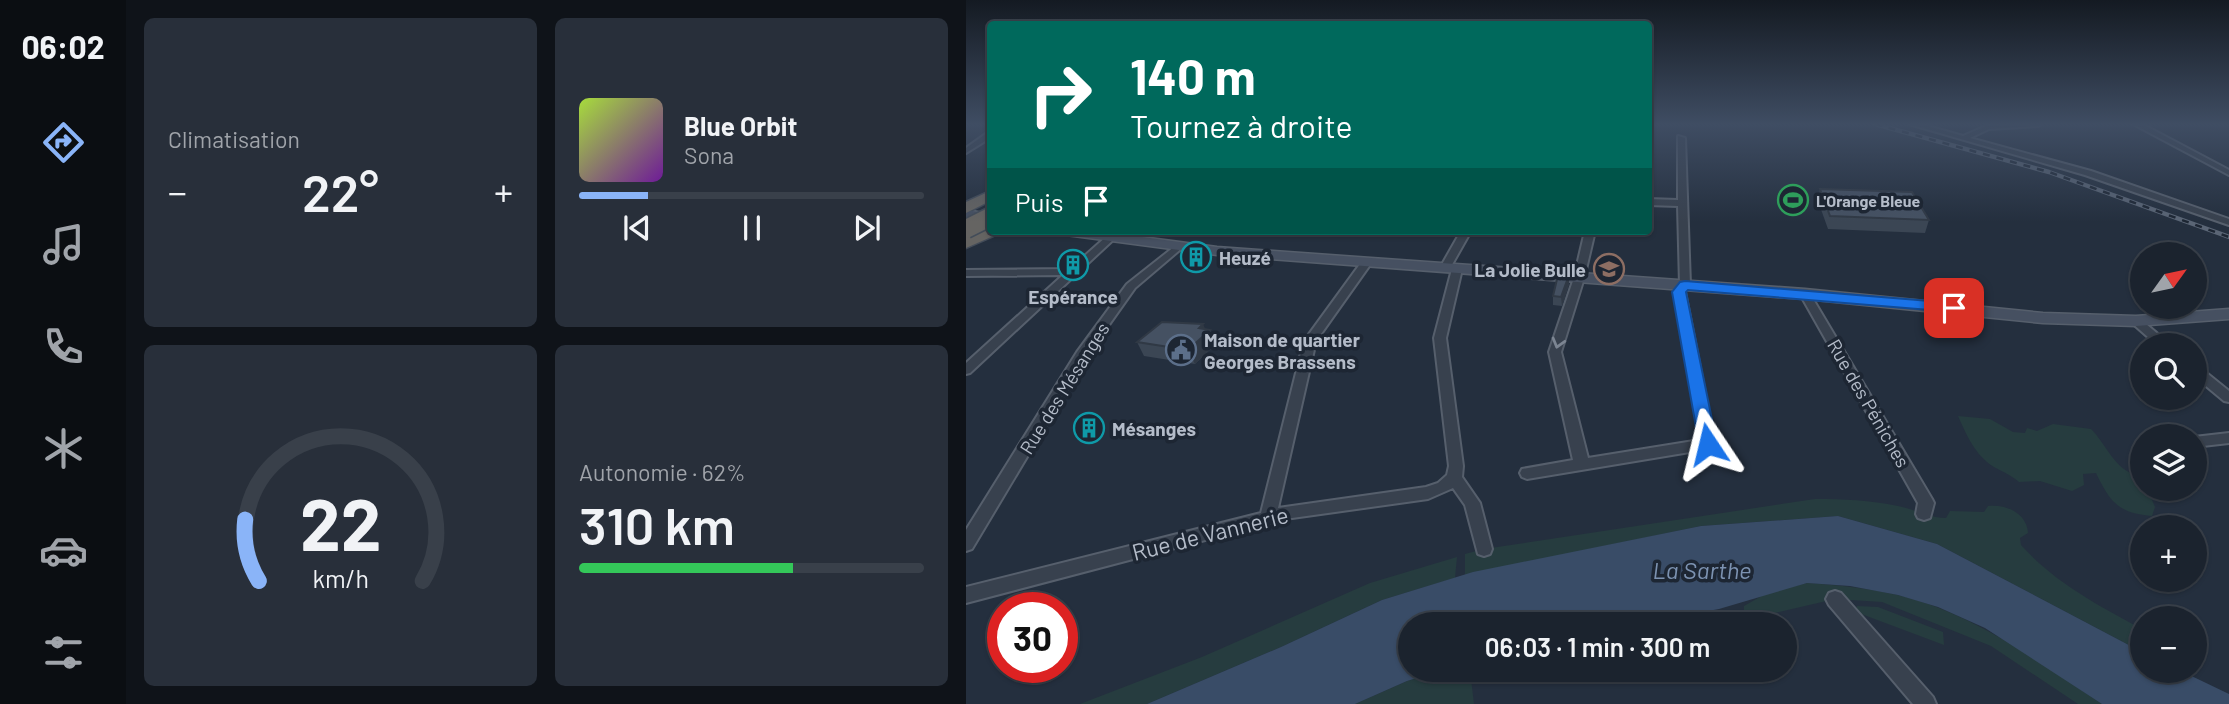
<!DOCTYPE html>
<html lang="fr">
<head>
<meta charset="utf-8">
<style>
	body { margin:0; font-family:Barlow,sans-serif; background:#282f3a; color:#f1f3f6; height:100vh; display:flex; flex-direction:column; font-size:26px; white-space:nowrap }
	* { box-sizing:border-box; margin:0 }
	p { font-size:23px; color:#a0a4aa }
	.icon { flex:none; width:38px; height:38px; fill:none; stroke:currentColor; stroke-width:2; stroke-linecap:round; stroke-linejoin:round }
	.map { position:relative; flex:1; overflow:hidden }
	.side { display:flex; flex-direction:column; gap:18px; padding:18px; background:#0f1319; width:840px }
	.side>* { flex:none }
	.top-card { position:absolute; left:21px; top:21px; width:665px; height:214px; border-radius:7px; box-shadow:0 2px 5px #0004,0 0 0 2px #39404a; background:#00695c; color:#fff; overflow:hidden }
	.needle { width:46px; rotate:57deg }
	.fabs { position:absolute; left:1164px; top:242px; display:grid; gap:14px }
	.fabs a { display:grid; place-items:center; width:77px; height:77px; border-radius:50%; background:#1b232e; box-shadow:0 2px 5px #0004,0 0 0 2px #39404a; font-size:35px }
	.speed { position:absolute; left:21px; top:592px; display:flex; gap:14px; font-size:35px; font-weight:700; text-align:center }
	.speed>* { display:grid; place-content:center; width:91px; height:91px; border-radius:50%; background:#1b232e; box-shadow:0 2px 5px #0004,0 0 0 2px #39404a; line-height:1 }
	.speed .limit { border:10px solid #d22; background:#fff; color:#111 }
	.pin { position:absolute; display:grid; place-items:center; width:60px; height:60px; color:#fff; margin:-30px; border-radius:14px; box-shadow:0 4px 10px #0006 }
	.me { position:absolute; width:77px; margin:-38px; rotate:350deg; stroke-linejoin:round; filter:drop-shadow(0 0 5px #0008) }
	.turn { display:flex; align-items:center; gap:24px; height:147px; padding:0 28px; font-size:32px }
	.turn .icon { width:91px; height:91px; stroke-width:2.5 }
	.turn b { display:block; font-size:49px; line-height:60px }
	.then { display:flex; align-items:center; height:66px; padding:0 28px; background:#0003; gap:14px; font-size:26px }
	.big { font-size:52px; font-weight:600; line-height:1.1 }
	.side .card { flex:1; display:flex; flex-direction:column; justify-content:center; gap:10px; min-width:0; padding:0 24px; border-radius:10px; background:#282f3a }
	.side .dial { align-items:center; gap:0 }
	.dial svg { height:182px; overflow:visible; fill:none; stroke:#39404a; stroke-width:7; stroke-linecap:round; text-anchor:middle }
	.dial text { fill:#f1f3f6; stroke:none }
	.song { display:flex; align-items:center; gap:21px }
	.cover { width:84px; height:84px; border-radius:10px; background:linear-gradient(135deg,hsl(80 70% 55%),hsl(280 70% 35%)) }
	.played { height:7px; border-radius:4px; background:linear-gradient(90deg,#8ab4f8 20%,#39404a 20%) }
	.keys { display:flex; justify-content:space-around; direction:ltr }
	.heat { display:flex; justify-content:space-between; align-items:center; font-size:38px; direction:ltr }
	.charge { height:10px; border-radius:5px; background:linear-gradient(90deg,#34c759 62%,#39404a 0) }
	.side .tiles { flex:1; display:grid; gap:18px; grid-template-columns:repeat(2,1fr) }
	.trip { position:absolute; left:432px; top:612px; width:399px; height:70px; border-radius:35px; background:#1b232e; box-shadow:0 2px 5px #0004,0 0 0 2px #39404a; font-weight:600; line-height:70px; text-align:center }
	main { display:flex; flex:1; min-height:0 }
	.tabs { display:flex; flex-direction:column; width:126px; justify-content:space-around; align-items:center; background:#0b0e12; color:#a0a4aa }
	.tabs .icon { width:49px; height:49px }
	.tabs .selected { color:#8ab4f8 }
	.tabs b { font-size:32px; color:#f1f3f6 }
	.map>svg:first-child { display:block }
	.green { fill:#263c3f }
	.water { fill:#394c67 }
	.lines { fill:none; stroke-linecap:round; stroke-linejoin:round }
	.minor-casing { stroke:#565f6c; stroke-width:4 }
	.secondary-casing { stroke:#565f6c; stroke-width:3 }
	.trunk-casing { stroke:#434c59; stroke-width:3 }
	.minor { fill:#38414e; fill-rule:evenodd }
	.secondary { fill:#465061; fill-rule:evenodd }
	.trunk { fill:#656462; fill-rule:evenodd }
	.rail-casing { stroke:#5a6575; stroke-width:4.5 }
	.rail { stroke:#1d2633; stroke-width:2.5; stroke-dasharray:7; stroke-linecap:butt }
	.trunk-bridge-far1-casing { stroke:#434c59; stroke-width:17; stroke-linecap:butt }
	.trunk-bridge-casing { stroke:#434c59; stroke-width:21; stroke-linecap:butt }
	.trunk-bridge-far1 { stroke:#656462; stroke-width:14 }
	.trunk-bridge { stroke:#656462; stroke-width:18 }
	.wall { fill:#3b4654 }
	.shaded-wall { fill:#303945 }
	.building { fill:#455162; stroke:#303945; stroke-width:2 }
	.oneway { stroke:#7c8592 }
	.route { fill:#1a73e8; stroke:#114b97; stroke-width:2 }
	.labels { text-anchor:middle; dominant-baseline:central; stroke-width:7; stroke-linejoin:round; paint-order:stroke }
	.far-poi-label { font-size:16px; font-weight:bold; fill:#b4bcc9; stroke:#1d2633; text-anchor:start }
	.poi-label { font-size:19px; font-weight:bold; fill:#b4bcc9; stroke:#1d2633; text-anchor:start }
	.street-label { font-size:19px; fill:#b4bcc9; stroke:#1d2633 }
	.near-street-label { font-size:23px; fill:#b4bcc9; stroke:#1d2633 }
	.near-water-label { font-size:24px; font-style:italic; fill:#7c92b1; stroke:#1d2633 }
</style>
</head>
<body>
<main>
<nav class="tabs">
<b>06:02</b>
<svg class="icon selected" aria-label="directions" viewBox="0 0 24 24"><path d="M12 3l9 9-9 9-9-9zM9 14v-3h6M13 9l2 2-2 2"/></svg>
<svg class="icon" aria-label="music" viewBox="0 0 24 24"><path d="M9 18V5l10-2v13"/><circle cx="6" cy="18" r="3"/><circle cx="16" cy="16" r="3"/></svg>
<svg class="icon" aria-label="phone" viewBox="0 0 24 24"><path d="M5 4h4l2 5-3 2q2 4 5 5l2-3 5 2v4C11 20 4 13 5 4z"/></svg>
<svg class="icon" aria-label="climate" viewBox="0 0 24 24"><path d="M12 3v18M4 7l16 10M4 17L20 7"/></svg>
<svg class="icon" aria-label="car" viewBox="0 0 24 24"><path d="M5 17H2v-5l4-1 3-4h7l3 4 3 1v5h-3M9 17h6M6 11h13"/><circle cx="7" cy="17" r="2"/><circle cx="17" cy="17" r="2"/></svg>
<svg class="icon" aria-label="filters" viewBox="0 0 24 24"><path d="M4 7h16M4 17h16"/><circle cx="9" cy="7" r="2"/><circle cx="15" cy="17" r="2"/></svg>
</nav>
<section class="side">
<div class="tiles">
<div class="card"><p>Climatisation</p>
<div class="heat"><a>−</a><b class="big">22°</b><a>+</a></div>
</div>
<div class="card">
<div class="song"><i class="cover"></i><div><b>Blue Orbit</b><p>Sona</p></div></div>
<div class="played"></div>
<div class="keys"><svg class="icon" aria-label="previous" viewBox="0 0 24 24"><path d="M18 5L8 12l10 7zM5 5v14"/></svg><svg class="icon" aria-label="pause" viewBox="0 0 24 24"><path d="M8 5v14M16 5v14"/></svg><svg class="icon" aria-label="next" viewBox="0 0 24 24"><path d="M6 5l10 7-10 7zM19 5v14"/></svg></div>
</div>
<div class="card dial"><svg viewBox="0 0 100 80">
<path d="M14 69A42 42 0 1 1 86 69"/>
<path d="M14 69A42 42 0 0 1 8 42" stroke="#8ab4f8"/>
<text x="50" y="56" font-size="32" font-weight="700">22</text>
<text x="50" y="72" font-size="11">km/h</text>
</svg></div>
<div class="card"><p>Autonomie · 62%</p><b class="big">310 km</b><div class="charge"></div></div>
</div>
</section>
<div class="map">
<svg width="1263" height="704" viewBox="0 0 1263 704">
	<rect width="100%" height="100%" fill="#242f3e"/>
	<path class="green" d="M992,416l32,3 23,13 12,1 2,-5 10,3 16,-7 38,5c16,16 23,41 48,47l3,12h5l8,19 -3,9c-34,-3 -42,-14 -56,-43l-13,1 1,11 -12,6 -32,-10 -21,1c-8,-7 -16,-10 -25,-15 -19,-12 -27,-31 -36,-51z
		M849,499c28,0 55,1 83,7 16,3 31,12 48,12l4,-7 34,1 4,-6c18,-2 39,7 40,27l-8,5 1,7c33,37 78,61 121,84v23l-205,-108 -99,-28 -137,10 -236,49v-21l19,-5z
		M491,557l-2,21 -73,22 -101,47 -134,57h-67l122,-47 168,-74z
		M841,583c44,3 90,8 132,25 59,23 110,61 163,96h-24l-87,-58 -109,-44 -47,-3 -77,18 -14,-6v-5l23,-13z
		M891,606l21,1 65,25 1,13 -88,-33z
		M477,670h27l4,34h-119l52,-23z"/>
	<path class="water" d="M872,516l99,28 205,108v18h37l50,24v10h-127l-117,-76 -47,-21 -40,-12 -48,-9 -43,-3 -88,26 -86,16h-223v45h33l-36,11 -52,23h-208l134,-57 101,-47 91,-28 228,-46z"/>
	<g class="lines">
		<g class="minor-casing">
			<path id="minor" d="M943,124h12l42,12 25,-11 53,-1 -3,2 -49,3 -19,9 121,33 138,48v6l-144,-50z
				M1167,124h9l87,46v5z
				M21,133h3v5l-24,15v-5z
				M712,136l7,2 5,147 -5,7 30,152 -2,4 -5,1 -181,30 -5,-2 -2,-4 2,-4 51,-9 -24,-108 25,-74 11,-47h10l-11,47 -23,74 27,106 112,-18 -26,-148 6,-7 -2,-79 -30,-1v-6l30,1z
				M495,231h10l-22,39h-8l-1,-2z
				M144,235l3,1v4l-143,133 -4,1v-11l97,-88 -97,1v-6l104,-1 37,-33z
				M213,243l5,3 -2,2 -47,40 -46,65 -117,196 -6,2v-21l111,-178 50,-68z
				M401,259l5,3 -56,79 -38,167 148,-21 12,-4 9,-8 2,-9 -15,-128 18,-69 5,-3 5,3 -16,69 17,128 -1,11 18,26 12,46 -2,5 -6,2 -6,-2 -13,-49 -12,-17 -25,11 -143,20 -319,84v-16l295,-74 43,-172 59,-81z
				M839,291l5,3 122,205 2,4 -4,15 -6,2 -6,-2 -2,-4 2,-11 -118,-209z
				M1170,318l4,1 31,26h-14l-25,-22 -2,-2z
				M1228,365l4,1 31,25v11l-5,-1 -30,-25z
				M1263,433v10l-35,4v-10z
				M869,591l6,2 92,104 3,7h-23l-84,-99 -3,-6 3,-6z"/>
		</g>
		<g class="secondary-casing">
			<path id="secondary" d="M0,210l24,4v8l-24,-4z
				M93,231h38l120,16 588,42 238,24 93,3 93,-7v10l-93,7 -93,-3 -238,-24 -588,-44 -151,-20z"/>
		</g>
		<g class="trunk-casing">
			<path id="trunk" d="M24,191v10l-24,12v-11z
				M24,226v5h10l-2,3 -32,14v-11z"/>
		</g>
		<use href="#minor" class="minor"/>
		<use href="#secondary" class="secondary"/>
		<use href="#trunk" class="trunk"/>
		<g class="rail-casing">
			<path id="rail" d="M909,124l174,48 180,65"/>
		</g>
		<use href="#rail" class="rail"/>
		<g class="trunk-bridge-far1-casing">
			<path id="trunk-bridge-far1" d="M20,219l4,-2"/>
		</g>
		<g class="trunk-bridge-casing">
			<path id="trunk-bridge" d="M0,229l24,-12"/>
		</g>
		<use href="#trunk-bridge-far1" class="trunk-bridge-far1"/>
		<use href="#trunk-bridge" class="trunk-bridge"/>
	</g>
	<path class="wall" d="M854,189l109,31 -4,13 -97,-4 -10,-28z
		M603,284l-7,22 -9,-1v-9z
		M239,329l5,1 6,14 -21,20 -51,-8 -7,-14z"/>
	<path class="shaded-wall" d="M603,275v9l-7,22 -1,-9z
		M237,324l4,9 3,-3 6,14 -21,20 -7,-14 11,-22z"/>
	<path class="building" d="M854,189l92,3 17,28 -99,-4z
		M592,275h11l-8,22 -8,-1z
		M196,322l41,2 -4,4 11,2 -22,20 -51,-8z"/>
	<defs><path id="oneway-chevron" d="M-2-3.5L2.5 0L-2 3.5" fill="none" stroke-width="1.6" stroke-linecap="round" stroke-linejoin="round" transform="scale(1.75)"/></defs>
	<use class="oneway" href="#oneway-chevron" transform="translate(592 343) rotate(106)"/>
	<linearGradient id="sky" x2="0" y2="1"><stop stop-color="#141a22"/><stop offset="0.56" stop-color="#3f4d63"/><stop offset="1" stop-color="#3f4d63" stop-opacity="0"/></linearGradient>
	<rect width="1263" height="222" fill="url(#sky)"/>
	<path class="route" d="M719,281l269,22 8,5 -8,4 -266,-22 -2,2 31,152 -3,5h-13l-2,-5 -27,-152 8,-10z"/>
	<defs>
		<g id="stadium-ring" transform="scale(1.575)"><circle r="9.5" fill="#1d2633" stroke="#2e9e5b" stroke-width="1.5"/><path d="M0-5a6.5 5 0 1 0 0 10a6.5 5 0 1 0 0-10ZM-3.5-1.8h7v3.6h-7Z" fill="#2e9e5b"/></g>
		<g id="building-ring" transform="scale(1.575)"><circle r="9.5" fill="#1d2633" stroke="#0f9aa8" stroke-width="1.5"/><path d="M-4-6H4V6H1V3H-1V6H-4ZM-2.5-4.3h1.7v1.8h-1.7ZM.8-4.3h1.7v1.8H.8ZM-2.5-1h1.7V.8h-1.7ZM.8-1h1.7V.8H.8Z" fill="#0f9aa8"/></g>
		<g id="school-ring" transform="scale(1.575)"><circle r="9.5" fill="#1d2633" stroke="#8d6e63" stroke-width="1.5"/><path d="M0-5L7-2L0 1L-7-2ZM-4 1L0 2.5L4 1V4Q0 6-4 4Z" fill="#8d6e63"/></g>
		<g id="civic-ring" transform="scale(1.575)"><circle r="9.5" fill="#1d2633" stroke="#5c6f8a" stroke-width="1.5"/><path d="M-.6-6.5H3V-4.5H.6V-3L4-1V1h2V6H-6V1h2V-1L-.6-3ZM-1.2 2.5V6h2.4V2.5Z" fill="#5c6f8a"/></g>
	</defs>
	<g fill-rule="evenodd">
		<use href="#stadium-ring" x="827" y="200"/>
		<use href="#building-ring" x="230" y="257"/>
		<use href="#building-ring" x="107" y="265"/>
		<use href="#school-ring" x="643" y="269"/>
		<use href="#civic-ring" x="215" y="350"/>
		<use href="#building-ring" x="123" y="428"/>
	</g>
	<g class="labels">
		<g class="far-poi-label">
			<text x="850" y="200">L'Orange Bleue</text>
		</g>
		<g class="poi-label">
			<text x="253" y="257">Heuzé</text>
			<text x="620" y="269" text-anchor="end">La Jolie Bulle</text>
			<text x="107" y="296" text-anchor="middle">Espérance</text>
			<text x="238" y="339">Maison de quartier<tspan x="238" dy="22">Georges Brassens</tspan></text>
			<text x="146" y="428">Mésanges</text>
		</g>
		<g class="street-label">
			<text transform="translate(98 388) rotate(-58)">Rue des Mésanges</text>
			<text transform="translate(903 403) rotate(60)">Rue des Péniches</text>
		</g>
		<g class="near-street-label">
			<text transform="translate(244 533) rotate(-14)">Rue de Vannerie</text>
		</g>
		<g class="near-water-label">
			<text x="736" y="569">La Sarthe</text>
		</g>
	</g>
</svg>
<div class="fabs">
<a><svg class="needle" viewBox="-14 -14 28 28"><path d="M0-13l5 13h-10z" fill="#e53935"/><path d="M0 13l5-13h-10z" fill="#a0a4aa"/></svg></a>
<a><svg class="icon" aria-label="search" viewBox="0 0 24 24"><circle cx="10" cy="10" r="6"/><path d="M15 15l6 6"/></svg></a>
<a><svg class="icon" aria-label="layers" viewBox="0 0 24 24"><path d="M12 4l9 5-9 5-9-5zM3 14l9 5 9-5"/></svg></a>
<a>+</a>
<a>−</a>
</div>
<div class="speed"><div class="limit">30</div></div>
<div class="pin" style="left:988px;top:308px;background:#d93025"><svg class="icon" aria-label="arrive" viewBox="0 0 24 24"><path d="M6 21V4h12l-3 4 3 4H6"/></svg></div>
<svg class="me" style="left:742px;top:444px" viewBox="-20 -20 40 40"><path d="M0-17L14 15 0 8-14 15z" fill="#1a73e8" stroke="#fff" stroke-width="4"/></svg>
<div class="trip">06:03 · 1 min · 300 m</div>
<div class="top-card">
<div class="turn"><svg class="icon" aria-label="right" viewBox="0 0 24 24"><path d="M7 20v-9h11M14 6l5 5-5 5"/></svg><div><b>140 m</b>Tournez à droite</div></div>
<div class="then">Puis<svg class="icon" aria-label="arrive" viewBox="0 0 24 24"><path d="M6 21V4h12l-3 4 3 4H6"/></svg></div>
</div>
</div>
</main>
</body>
</html>
